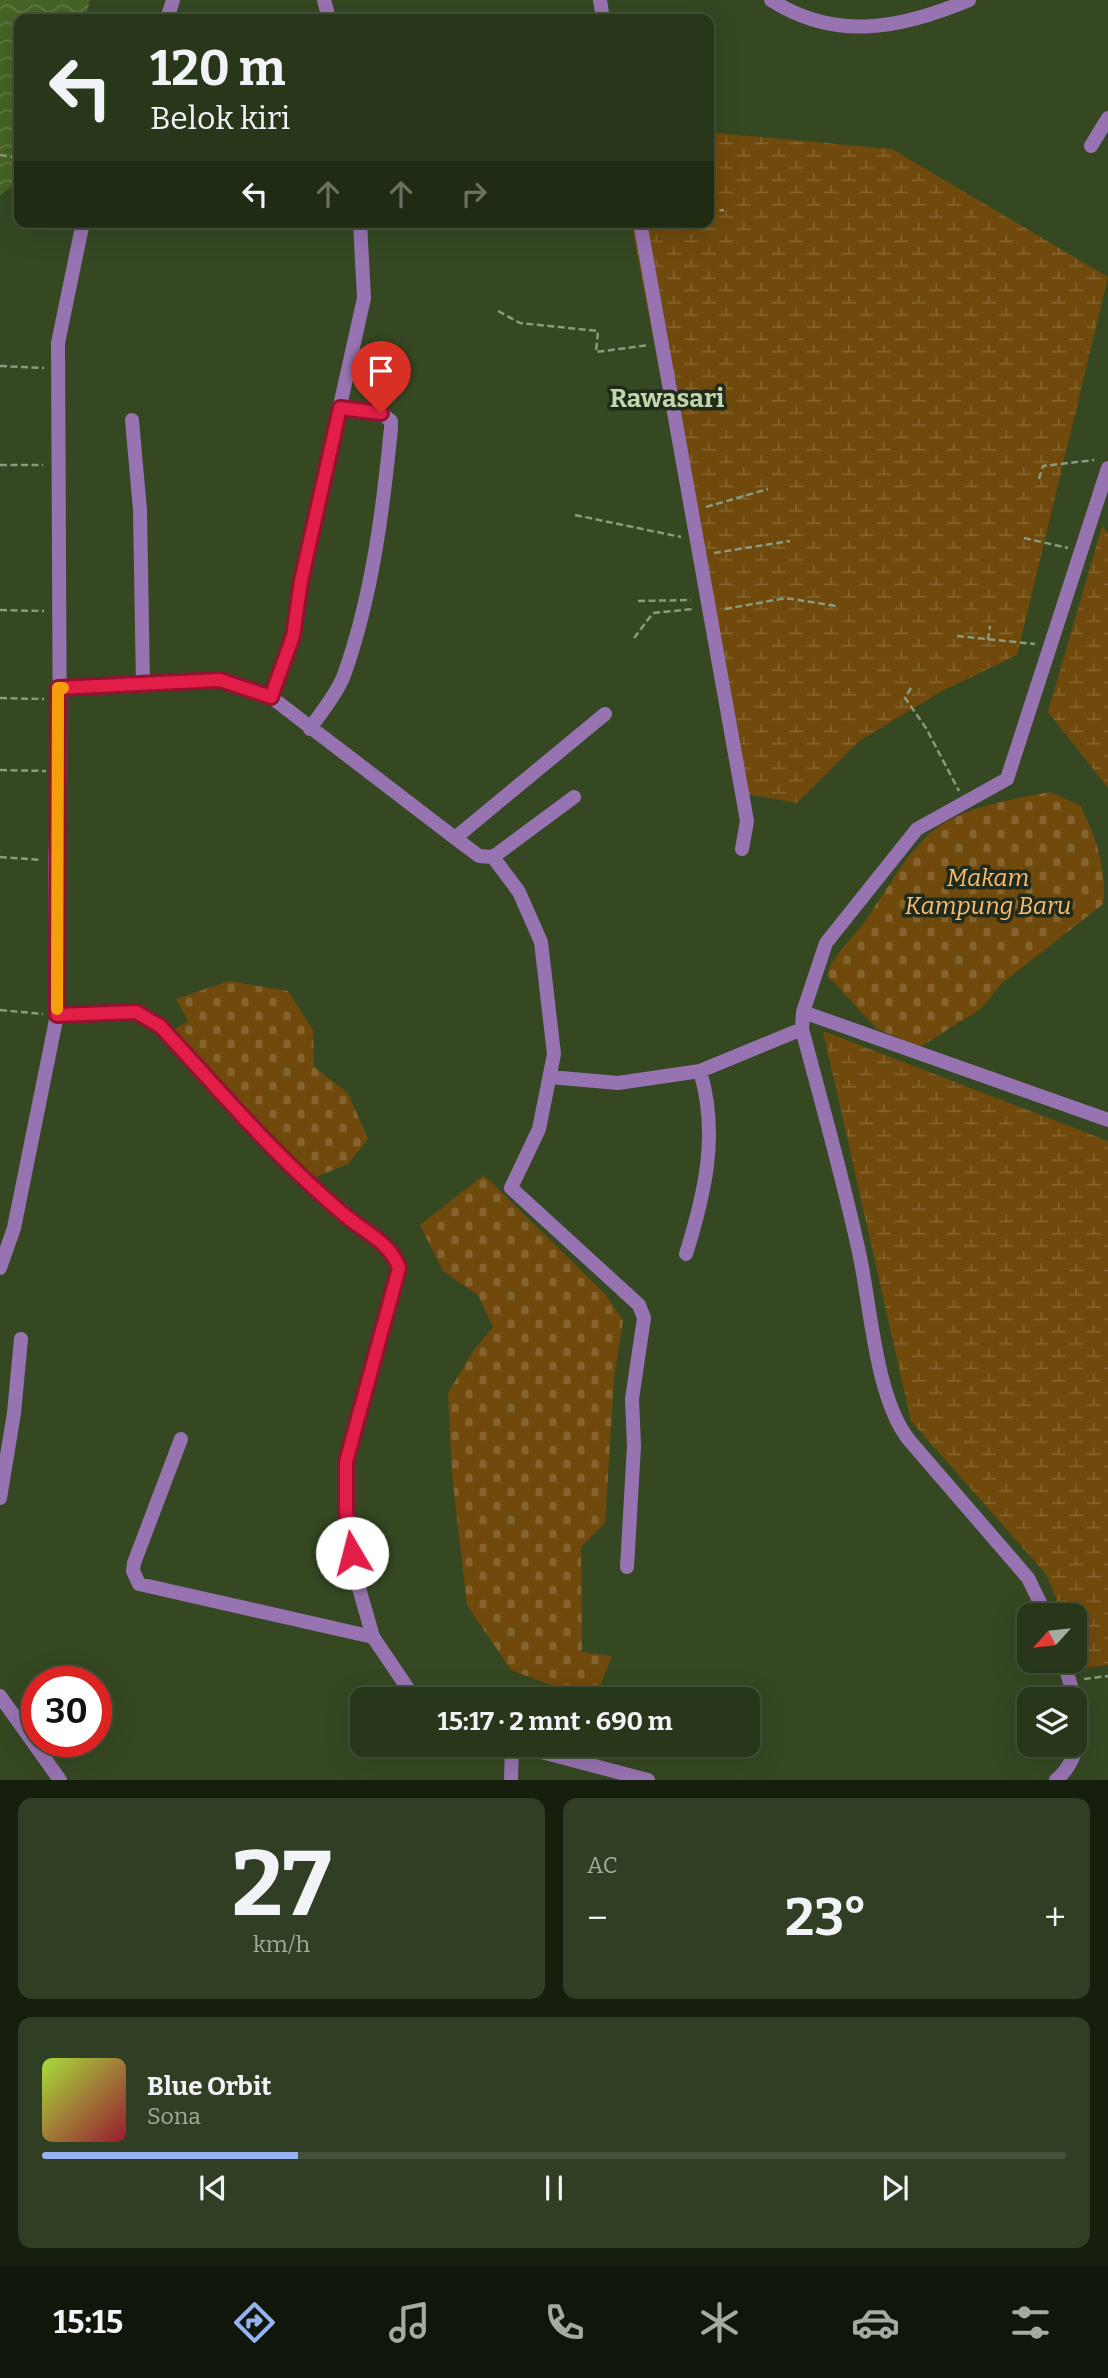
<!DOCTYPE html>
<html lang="id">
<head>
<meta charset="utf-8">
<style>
	body { margin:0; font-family:Bitter,serif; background:#303e23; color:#f1f3f6; height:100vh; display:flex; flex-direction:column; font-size:26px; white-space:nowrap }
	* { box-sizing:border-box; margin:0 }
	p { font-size:23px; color:#a5aba2 }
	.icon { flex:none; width:38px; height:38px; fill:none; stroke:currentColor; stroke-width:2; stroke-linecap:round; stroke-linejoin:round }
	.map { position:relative; height:1780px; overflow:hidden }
	.details { display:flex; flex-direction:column; gap:18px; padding:18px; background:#161e0e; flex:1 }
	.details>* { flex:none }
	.banner { position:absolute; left:14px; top:14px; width:700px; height:214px; border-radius:14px; box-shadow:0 7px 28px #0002,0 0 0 2px #445039; background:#28361a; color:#f1f3f6; overflow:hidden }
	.needle { width:46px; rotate:243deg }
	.controls { position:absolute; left:1017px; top:1603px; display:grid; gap:14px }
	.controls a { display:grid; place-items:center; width:70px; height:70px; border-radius:14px; background:#28361a; box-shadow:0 7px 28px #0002,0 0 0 2px #445039; font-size:35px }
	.speed { position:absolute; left:21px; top:1666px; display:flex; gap:14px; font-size:35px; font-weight:700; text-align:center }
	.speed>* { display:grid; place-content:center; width:91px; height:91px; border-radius:50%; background:#28361a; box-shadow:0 7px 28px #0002,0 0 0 2px #445039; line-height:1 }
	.speed .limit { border:10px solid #d22; background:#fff; color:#111 }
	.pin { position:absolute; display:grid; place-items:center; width:60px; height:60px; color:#fff; margin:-72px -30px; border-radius:50% 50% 50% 0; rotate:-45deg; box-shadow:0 0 7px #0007 }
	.pin .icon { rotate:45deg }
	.me { position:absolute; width:77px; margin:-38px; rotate:352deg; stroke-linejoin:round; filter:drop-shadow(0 0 5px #0008) }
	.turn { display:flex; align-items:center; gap:24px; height:147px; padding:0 21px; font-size:32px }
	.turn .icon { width:91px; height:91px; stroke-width:2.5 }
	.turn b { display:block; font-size:49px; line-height:60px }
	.lanes { display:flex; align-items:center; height:66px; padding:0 21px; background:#0003; justify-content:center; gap:35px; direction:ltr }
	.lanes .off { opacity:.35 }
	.big { font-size:52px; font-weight:700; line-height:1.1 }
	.details .tile { flex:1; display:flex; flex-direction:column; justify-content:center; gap:10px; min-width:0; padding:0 24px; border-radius:14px; background:#303e23 }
	.details .dial { align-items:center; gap:0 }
	.dial b { font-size:91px; line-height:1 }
	.song { display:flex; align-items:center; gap:21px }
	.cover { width:84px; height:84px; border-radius:10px; background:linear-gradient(135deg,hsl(80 70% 55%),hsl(350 70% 35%)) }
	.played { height:7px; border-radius:4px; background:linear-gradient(90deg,#95b2f1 25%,#445039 25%) }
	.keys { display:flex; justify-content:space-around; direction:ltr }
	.heat { display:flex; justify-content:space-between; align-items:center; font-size:38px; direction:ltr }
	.details .tiles { flex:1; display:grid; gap:18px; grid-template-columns:1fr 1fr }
	.tile:last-child { grid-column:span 2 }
	.trip { position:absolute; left:350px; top:1687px; width:410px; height:70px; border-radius:14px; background:#28361a; box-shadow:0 7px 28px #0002,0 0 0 2px #445039; font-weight:700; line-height:70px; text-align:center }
	.tabs { display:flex; height:112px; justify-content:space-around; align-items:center; background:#10160a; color:#a5aba2 }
	.tabs .icon { width:49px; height:49px }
	.tabs .current { color:#95b2f1 }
	.tabs b { font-size:32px; color:#f1f3f6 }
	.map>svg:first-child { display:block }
	.wetland { fill:url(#wetland-marsh) }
	.cemetery { fill:url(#cemetery-stones) }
	.water { fill:url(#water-waves) }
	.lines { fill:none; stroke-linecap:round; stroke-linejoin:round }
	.path { stroke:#8a9a7c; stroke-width:2.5; stroke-dasharray:7 3.5; stroke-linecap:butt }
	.street { stroke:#9873b1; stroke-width:14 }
	.route-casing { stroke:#92132f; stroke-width:18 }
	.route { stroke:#e11d48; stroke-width:12 }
	.slow { stroke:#f59e0b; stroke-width:12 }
	.labels { text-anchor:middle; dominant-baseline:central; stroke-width:7; stroke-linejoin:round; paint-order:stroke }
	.park-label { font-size:24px; font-style:italic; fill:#fbbe73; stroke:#222b1a }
	.neighbourhood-label { font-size:26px; font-weight:bold; fill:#bfd7ab; stroke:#222b1a }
</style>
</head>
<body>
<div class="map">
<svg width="1108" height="1780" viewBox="0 0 1108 1780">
	<defs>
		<pattern id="wetland-marsh" width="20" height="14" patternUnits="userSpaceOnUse" patternTransform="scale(1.75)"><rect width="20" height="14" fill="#70490c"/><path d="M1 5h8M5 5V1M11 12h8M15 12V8" fill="none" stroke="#84632e"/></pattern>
		<pattern id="cemetery-stones" width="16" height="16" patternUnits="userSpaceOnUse" patternTransform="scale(1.75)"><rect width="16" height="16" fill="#70490c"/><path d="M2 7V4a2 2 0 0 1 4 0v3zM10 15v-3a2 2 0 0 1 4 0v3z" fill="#84632e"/></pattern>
		<pattern id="water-waves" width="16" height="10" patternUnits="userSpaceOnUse" patternTransform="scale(1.75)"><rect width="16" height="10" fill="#456425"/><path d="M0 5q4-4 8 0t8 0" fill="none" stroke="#5f7a44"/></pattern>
	</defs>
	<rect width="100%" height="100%" fill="#354822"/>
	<path class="wetland" d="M716,133l176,16 216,128 -91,378 -75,36 -83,50 -62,62 -57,-10 -109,-571h78v-86z
		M1102,526l6,7v255l-60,-76z
		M823,1031l285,110v524l-23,3 -10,-26 -1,-27h-11l-17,-41 -135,-153z"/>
	<path class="cemetery" d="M1049,792l31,13c15,29 28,67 23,99l-102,80 -19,24 -62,39 -43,-18 -50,-54c7,-23 27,-37 40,-57 18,-25 35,-57 57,-79 31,-32 84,-38 125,-47z
		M229,981l59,10 25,39 1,37 34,26 20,46 -20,25 -37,15 -22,-20 -117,-128 16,-10 -12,-22z
		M484,1175l122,120 17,26 -9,57 -9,145 -24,24 1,105 30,4 -17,43h-8l-76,-29 -44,-65 -15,-131 -4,-81 26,-43 19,-23 -15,-32 -35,-24 -23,-46z"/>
	<path class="water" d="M0,0h90l-5,19h-66v161l-19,16z"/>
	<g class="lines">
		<path class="path" d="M0,155l19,3
			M709,212l15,-2
			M498,311l22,12 78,8 -2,21 53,-7
			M0,366l44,2
			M0,465h43
			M1039,479l4,-13 51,-6
			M706,507l62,-18
			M575,515l106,22
			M1024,538l44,10
			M714,553l76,-12
			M638,601l53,-1
			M725,609l61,-11 50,8
			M0,610l44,1
			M957,636l78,8
			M634,638l19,-25 40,-4
			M988,640l2,-14
			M911,688l-6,10 21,30 33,63
			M0,698l44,1
			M0,770l46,1
			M0,857l42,3
			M0,1010l43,4
			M1084,1679l24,-3"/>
		<path class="street" d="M324,0l5,19
			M600,0l3,19
			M771,0c66,42 131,28 198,0
			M167,19l6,-19
			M1091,146l17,-28
			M640,222l107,599 -5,28
			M132,420l8,90 3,176
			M58,688l162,-8 15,3 36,14 184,141 24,18 14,1 81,-60
			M271,697l22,-61 8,-55 63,-283 -4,-76
			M310,729c11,-17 27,-35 34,-54 28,-78 39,-165 47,-247v-7l-10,-8 -41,-5
			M455,838l150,-124
			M493,857l26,35 22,50 13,112 -15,75 -28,59 128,117 5,13 -12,81 2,47 -7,121
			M803,1012l305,108
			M57,1015l79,-3 24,13c57,63 111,127 175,182 22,19 68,38 63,71l-52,184v49l9,63 18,63 42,62
			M550,1077l68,6 82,-12 102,-42
			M686,1254c19,-61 33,-120 14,-183
			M0,1268l14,-40 43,-213 -2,-155 5,-89 -2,-428 25,-121
			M181,1439l-47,124 -1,8 6,13 234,53
			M0,1498l14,-85 7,-74
			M1046,1615l-18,-37 -119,-138c-33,-42 -38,-130 -49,-183 -16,-76 -38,-152 -58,-228l1,-17 23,-69 91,-114 90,-50 101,-311
			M0,1696l60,84
			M515,1745l133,35
			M511,1780l1,-35
			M1056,1780c36,-30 20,-82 7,-119"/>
	</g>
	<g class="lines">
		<g class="route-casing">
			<path id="route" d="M352,1553l-6,-42v-49l53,-194c-9,-25 -31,-34 -52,-51 -69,-57 -126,-125 -187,-191l-24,-14 -79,3 1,-327 162,-8 51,17 22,-61 8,-55 39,-173 41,5"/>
		</g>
		<use href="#route" class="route"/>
		<path class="slow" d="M57,1009l1,-321h5"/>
	</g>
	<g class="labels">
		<g class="park-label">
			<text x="988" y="878">Makam<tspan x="988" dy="28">Kampung Baru</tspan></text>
		</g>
		<g class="neighbourhood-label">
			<text x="667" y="398">Rawasari</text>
		</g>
	</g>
</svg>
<div class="controls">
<a><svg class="needle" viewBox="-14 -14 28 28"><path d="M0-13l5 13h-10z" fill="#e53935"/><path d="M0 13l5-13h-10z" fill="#a5aba2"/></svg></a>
<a><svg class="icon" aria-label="layers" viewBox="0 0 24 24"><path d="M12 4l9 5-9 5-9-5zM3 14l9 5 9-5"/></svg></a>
</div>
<div class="speed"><div class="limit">30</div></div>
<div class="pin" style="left:381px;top:413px;background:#d93025"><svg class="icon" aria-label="arrive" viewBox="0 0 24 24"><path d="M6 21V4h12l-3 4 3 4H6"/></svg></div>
<svg class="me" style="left:352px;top:1553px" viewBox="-20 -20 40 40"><circle r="19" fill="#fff"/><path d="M0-13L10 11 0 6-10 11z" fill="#e11d48"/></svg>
<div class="trip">15:17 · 2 mnt · 690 m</div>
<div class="banner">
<div class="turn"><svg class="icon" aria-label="left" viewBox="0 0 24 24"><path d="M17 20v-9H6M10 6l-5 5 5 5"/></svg><div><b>120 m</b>Belok kiri</div></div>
<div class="lanes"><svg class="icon" aria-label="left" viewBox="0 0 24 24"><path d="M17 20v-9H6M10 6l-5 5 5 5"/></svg><svg class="icon off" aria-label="ahead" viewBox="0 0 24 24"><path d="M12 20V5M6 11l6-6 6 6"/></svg><svg class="icon off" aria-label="ahead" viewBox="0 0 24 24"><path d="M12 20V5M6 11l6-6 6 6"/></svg><svg class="icon off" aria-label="right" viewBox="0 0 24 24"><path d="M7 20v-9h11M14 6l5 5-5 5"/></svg></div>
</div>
</div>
<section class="details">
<div class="tiles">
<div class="tile dial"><b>27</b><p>km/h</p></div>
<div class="tile"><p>AC</p>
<div class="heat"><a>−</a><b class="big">23°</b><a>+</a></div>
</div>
<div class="tile">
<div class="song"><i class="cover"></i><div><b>Blue Orbit</b><p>Sona</p></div></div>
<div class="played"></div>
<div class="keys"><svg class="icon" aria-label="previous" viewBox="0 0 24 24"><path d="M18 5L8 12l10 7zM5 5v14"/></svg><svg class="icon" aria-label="pause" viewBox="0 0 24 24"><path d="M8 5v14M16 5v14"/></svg><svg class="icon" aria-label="next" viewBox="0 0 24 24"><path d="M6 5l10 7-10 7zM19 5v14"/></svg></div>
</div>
</div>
</section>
<nav class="tabs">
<b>15:15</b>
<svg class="icon current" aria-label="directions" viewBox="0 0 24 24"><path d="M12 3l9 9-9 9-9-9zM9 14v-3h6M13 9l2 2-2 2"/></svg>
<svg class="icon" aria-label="music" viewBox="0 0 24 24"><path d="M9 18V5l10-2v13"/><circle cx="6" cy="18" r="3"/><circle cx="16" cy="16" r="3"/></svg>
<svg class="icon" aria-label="phone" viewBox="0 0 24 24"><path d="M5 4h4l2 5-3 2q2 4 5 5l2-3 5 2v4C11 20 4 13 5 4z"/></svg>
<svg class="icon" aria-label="climate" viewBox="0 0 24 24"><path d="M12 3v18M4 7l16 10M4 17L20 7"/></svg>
<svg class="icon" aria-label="car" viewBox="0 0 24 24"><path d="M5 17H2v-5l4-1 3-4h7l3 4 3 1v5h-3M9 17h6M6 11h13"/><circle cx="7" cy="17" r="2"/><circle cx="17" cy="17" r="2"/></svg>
<svg class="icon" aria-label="filters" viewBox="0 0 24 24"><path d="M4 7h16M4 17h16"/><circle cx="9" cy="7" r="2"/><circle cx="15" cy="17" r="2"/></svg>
</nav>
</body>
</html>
